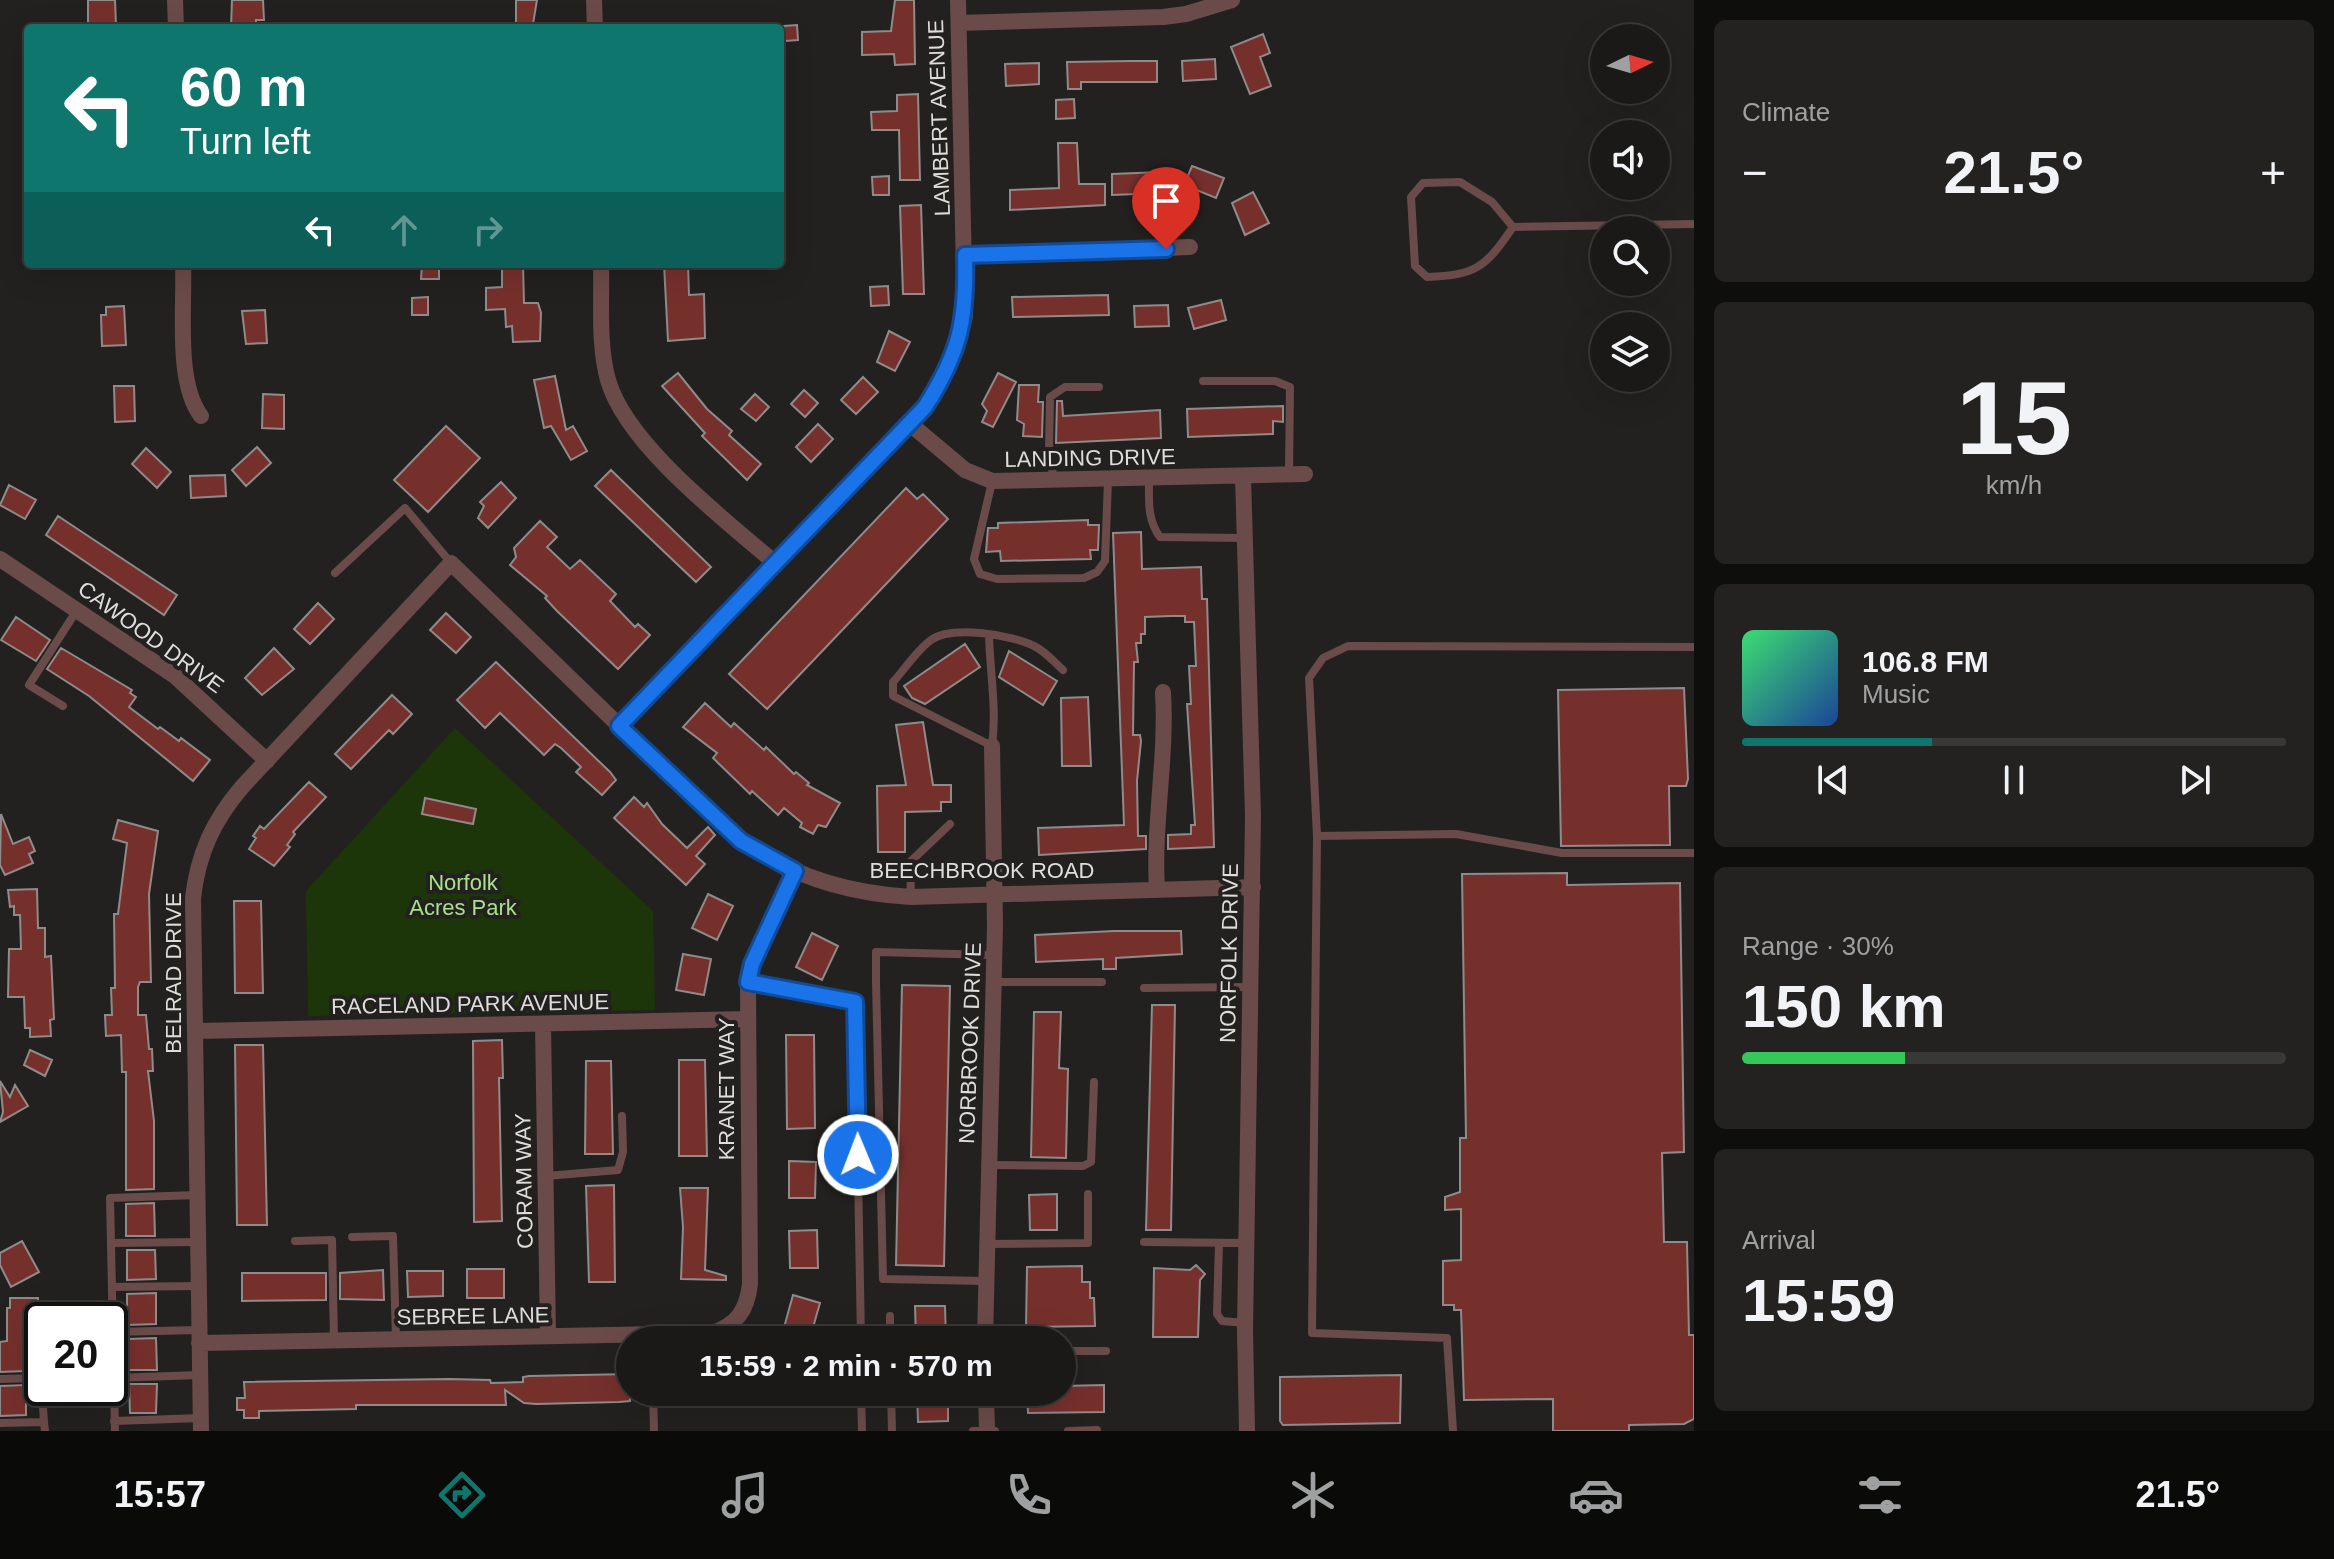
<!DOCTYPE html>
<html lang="en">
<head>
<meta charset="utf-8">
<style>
	body { margin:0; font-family:Arial,sans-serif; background:#232220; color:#f1f3f6; height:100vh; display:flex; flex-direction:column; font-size:30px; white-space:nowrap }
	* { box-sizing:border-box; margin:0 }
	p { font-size:26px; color:#9fa0a1 }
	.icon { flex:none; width:44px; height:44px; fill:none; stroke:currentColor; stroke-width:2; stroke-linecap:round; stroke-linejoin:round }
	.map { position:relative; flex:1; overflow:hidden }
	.details { display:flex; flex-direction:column; gap:20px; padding:20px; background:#0e0e0d; width:640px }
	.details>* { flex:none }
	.hud { position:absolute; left:24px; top:24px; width:760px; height:244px; border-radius:8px; box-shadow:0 8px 32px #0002,0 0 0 2px #383836; background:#0f766e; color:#fff; overflow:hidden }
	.needle { width:52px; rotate:85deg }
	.tools { position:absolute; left:1590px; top:24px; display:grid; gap:16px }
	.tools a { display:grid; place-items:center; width:80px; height:80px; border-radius:50%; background:#1a1917; box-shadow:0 8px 32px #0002,0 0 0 2px #383836; font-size:40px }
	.speed { position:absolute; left:24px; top:1302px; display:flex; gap:16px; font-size:40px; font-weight:700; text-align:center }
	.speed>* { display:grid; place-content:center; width:104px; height:104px; border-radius:50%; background:#1a1917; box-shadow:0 8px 32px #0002,0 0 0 2px #383836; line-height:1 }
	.speed .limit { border:4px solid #111; border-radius:12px; background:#fff; color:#111 }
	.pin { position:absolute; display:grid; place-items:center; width:68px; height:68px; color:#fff; margin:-82px -34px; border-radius:50% 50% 50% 0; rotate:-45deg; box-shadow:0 0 8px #0007 }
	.pin .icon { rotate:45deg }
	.me { position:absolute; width:88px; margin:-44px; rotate:359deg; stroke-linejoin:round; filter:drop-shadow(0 0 6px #0008) }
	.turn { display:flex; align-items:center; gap:28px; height:168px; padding:0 24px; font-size:36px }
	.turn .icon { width:104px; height:104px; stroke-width:2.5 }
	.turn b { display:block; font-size:56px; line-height:68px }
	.lanes { display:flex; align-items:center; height:76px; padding:0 24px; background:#0003; justify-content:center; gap:40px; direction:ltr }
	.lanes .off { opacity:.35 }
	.big { font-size:60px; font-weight:600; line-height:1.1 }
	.details .widget { flex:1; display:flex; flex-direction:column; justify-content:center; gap:12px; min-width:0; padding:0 28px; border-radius:12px; background:#232220 }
	.details .dial { align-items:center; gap:0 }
	.dial b { font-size:104px; line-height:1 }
	.song { display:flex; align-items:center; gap:24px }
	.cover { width:96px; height:96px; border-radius:12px; background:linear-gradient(135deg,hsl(140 70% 55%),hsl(220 70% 35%)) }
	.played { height:8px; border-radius:4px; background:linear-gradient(90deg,#0f766e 35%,#383836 35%) }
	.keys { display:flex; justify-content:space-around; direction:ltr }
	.heat { display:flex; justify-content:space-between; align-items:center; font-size:44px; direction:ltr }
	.charge { height:12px; border-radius:6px; background:linear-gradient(90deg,#34c759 30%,#383836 0) }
	.trip { position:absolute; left:616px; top:1326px; width:460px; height:80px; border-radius:40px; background:#1a1917; box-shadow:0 8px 32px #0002,0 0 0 2px #383836; font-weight:600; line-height:80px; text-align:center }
	.tabs { display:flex; height:128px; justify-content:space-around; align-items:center; background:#0a0a09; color:#9fa0a1 }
	.tabs .icon { width:56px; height:56px }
	.tabs .active { color:#0f766e }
	.tabs b { font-size:36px; color:#f1f3f6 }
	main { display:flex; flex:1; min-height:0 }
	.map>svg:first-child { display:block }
	.green { fill:#1d3609 }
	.building { fill:#76302c; stroke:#8f8b8b; stroke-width:2 }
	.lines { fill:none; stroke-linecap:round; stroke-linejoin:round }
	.service { stroke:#6b4b49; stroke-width:8 }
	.minor { stroke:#6b4b49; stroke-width:16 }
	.route-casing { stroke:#114b97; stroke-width:20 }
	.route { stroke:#1a73e8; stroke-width:14 }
	.labels { text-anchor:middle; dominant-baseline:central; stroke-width:8; stroke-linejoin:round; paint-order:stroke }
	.street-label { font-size:22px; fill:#dddddb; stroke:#22211f }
	.park-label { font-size:22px; fill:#a9e088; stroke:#22211f }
</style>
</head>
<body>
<main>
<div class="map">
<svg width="1694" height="1431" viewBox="0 0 1694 1431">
	<rect width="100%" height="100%" fill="#22211f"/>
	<path class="green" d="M455,728l198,183 2,99 -347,6 -2,-125z"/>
	<path class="building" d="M88,0h27l1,25 -28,1z
		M232,0h31l1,20h-8v8h-25z
		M516,0h21l-4,24h-17z
		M895,0h19l1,64 -20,1 -1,-11 -32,1v-23l29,-1z
		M797,25l1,15 -13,1 -1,-15z
		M1263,34l7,19 -10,4 11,29 -21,8 -19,-47z
		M1215,59l1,20 -33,2 -1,-20z
		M1131,61h26v21h-76v7h-13l-1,-27z
		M1039,63v21l-33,2 -1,-22z
		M918,94l2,86h-20l-1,-50h-27l-1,-18 26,-1v-16z
		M1074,99l1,19 -19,1v-19z
		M1058,143h19l2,41h26v21l-95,5v-20l49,-2z
		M1192,166l32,12 -8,20 -32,-13z
		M1161,172l1,21 -50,2v-21z
		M889,176v19h-16l-1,-18z
		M1253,192l16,31 -24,12 -13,-32z
		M921,205l3,89h-21l-3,-88z
		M422,264h17v15h-18z
		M502,264h21l1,39h14l3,10 -1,28 -27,1 -1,-16 -6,1 -1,-18 -19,1v-22l16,-1z
		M664,264h24l1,31 15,-1 1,44 -37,3z
		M888,286l1,19 -18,1 -1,-19z
		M1108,295l1,20 -96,2 -1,-20z
		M428,297v18h-16v-17z
		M1221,300l5,20 -32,9 -6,-21z
		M1168,305l1,21 -34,1 -1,-21z
		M124,306l2,39 -24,1 -1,-31h5v-8z
		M265,310l2,33 -21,1 -4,-33z
		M889,331l21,11 -15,29 -18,-9z
		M678,373l29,36 25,22 -3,4 32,29 -14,16 -45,-44 3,-3 -43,-47z
		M998,373l18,9 -23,45 -11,-5 5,-11 -5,-7z
		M555,376l11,54 7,-4 14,25 -16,9 -20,-34 -7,2 -10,-48z
		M863,377l15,15 -22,22 -15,-14z
		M1019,385h20l-1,17h5l-1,35 -19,-1 1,-12 -7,-4z
		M114,386h20l1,35 -20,1z
		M804,390l14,13 -13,14 -14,-13z
		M263,394l21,1v34l-22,-1z
		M755,394l14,13 -13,14 -15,-12z
		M1057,401h5l1,15 97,-6 1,28 -105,5z
		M1283,406v16l-10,-1v13l-85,3 -1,-28z
		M818,424l15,15 -22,23 -15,-15z
		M446,426l34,32 -52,54 -34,-32z
		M257,447l14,16 -25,23 -14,-16z
		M146,448l25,24 -14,16 -25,-24z
		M611,470l100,97 -15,15 -101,-96z
		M225,475l1,21 -35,2 -1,-22z
		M501,482l15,16 -28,30 -10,-10 6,-12 -4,-4z
		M9,485l27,15 -11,19 -25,-14z
		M906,488l11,11 6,-5 25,25 -181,190 -38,-35z
		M58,516l119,79 -13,20 -118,-80z
		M1088,520v5h11l-1,25h-8l1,9 -90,2 -1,-10 -14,1 2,-24h10v-5z
		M540,521l17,16 -10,10 23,22 10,-9 36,34 -6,7 25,26 3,-3 12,11 -32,34 -61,-58 -12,-13 2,-2 -37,-31 6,-8 -2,-9z
		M1141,532l1,37 59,-2 1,32h5l7,248 -46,2v-14l23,-1v-9h4l-8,-121h4l-2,-38h7l-2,-44h-9v-6h-14l-26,1v17h-4v9h-5l2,19h-4l-1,73h7l1,6 -4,40 1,55h8v13l-107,6 -1,-27 86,-3 -11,-292z
		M318,603l16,16 -24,25 -16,-15z
		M446,613l25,24 -15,16 -26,-23z
		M16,617l34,23 -14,21 -35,-21z
		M965,644l15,23 -55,37 -13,-6 -8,-12z
		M61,648l71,42 -2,3 6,4 -7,10 29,22 2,-2 19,14 2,-3 29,22 -17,21 -104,-85 -42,-27z
		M274,648l20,21 -32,26 -17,-17z
		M1009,651l48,30 -14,24 -44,-28z
		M496,662l114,110 6,8 -14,15 -26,-23 5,-5 -20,-19 -6,-4 -11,11 -44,-42 -15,15 -28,-28z
		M1684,688l4,91 -2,7h-17l1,59 -109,1 -3,-156z
		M392,695l20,19 -19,20 -4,-4 -38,39 -16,-15z
		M1088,697l3,69h-29l-1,-68z
		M705,703l26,24 3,-4 30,27 2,-3 28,27 2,-2 13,11 -2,2 33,18 -14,24 -8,-2 -5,9 -13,-7 2,-4 -18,-15 -6,7 -26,-24 -2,3 -37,-36 4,-5 -34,-26z
		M923,722l10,63h18v17h-10v9l-36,1v40h-27l-1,-66 29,-1 -10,-60z
		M309,782l17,15 -33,35 2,2 -8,11 3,2 -16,19 -25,-17 7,-11 -3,-2 7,-10 4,3z
		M634,797l10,10 3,-4 15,21 25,24 21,-21 7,8 -19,21 9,8 -19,21 -72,-67z
		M425,798l51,11 -3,15 -51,-10z
		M1,814l12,30 16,-7 6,14 -6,3 4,9 -28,12 -5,-10z
		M118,820l40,11 -9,63 2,88h-11l-2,5v28h8l3,34h3l1,22h-5l6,50v68l-28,1v-118h-4l-1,-37 -15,1 -1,-21h7l-1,-27h4l-1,-74h4l9,-71 -14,-4z
		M1567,873v12l113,-2 4,269 -22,1 2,89h23l2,93h5v84l-10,5 -55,1v6h-76v-32l-89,1 -3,-90h-7v-5h-11v-44l18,-1v-51l-16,1v-13l15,-5v-54h6l-4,-264z
		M37,889l1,39h7v29l6,-1 3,63 -4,1 1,16 -21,1v-9h-5l-1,-31h-16l1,-48h12l-1,-34h-6v-9l-4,1 -2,-17z
		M708,894l25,12 -16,34 -25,-12z
		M234,901h27l2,92h-28z
		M1114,931h67l1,23 -66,4v11h-13v-10l-67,3 -1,-27z
		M812,933l26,13 -16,34 -26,-13z
		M683,954l28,5 -7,36 -28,-5z
		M902,985l48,1 -6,280 -48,-1z
		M1152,1005h23l-4,225h-25z
		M1034,1012h27l-2,56 9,1 -2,89 -35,-1z
		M786,1035h28l1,93 -28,1z
		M502,1040l1,38h-4l3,143 -28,1 -1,-181z
		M235,1045h28l4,180h-30z
		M30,1050l22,10 -7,16 -21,-11z
		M679,1060h26l2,96h-28z
		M586,1061h25l2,93h-28z
		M0,1081l10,16 5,-12 13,21 -28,16 3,-10z
		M789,1161l27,1 -1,36h-26z
		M614,1185l1,97h-26l-3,-96z
		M680,1188h28l-3,82 21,6v4l-45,-1 2,-52z
		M1057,1194v36h-27l-1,-35z
		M154,1203l1,33h-29v-32z
		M817,1230l1,38h-28l-1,-37z
		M22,1241l17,31 -28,15 -11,-22v-12z
		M127,1250h28l1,29 -29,1z
		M1196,1265l9,9 -5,6 -2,57h-45l1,-69 36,2z
		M1082,1266v16h8v16h4l1,28 -69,1 1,-60z
		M467,1269h37v29h-37z
		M383,1270l1,30 -44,-1v-26z
		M407,1271h36v25l-35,1z
		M242,1273h84v27l-84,1z
		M156,1293v31l-29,1v-31z
		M793,1295l27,8 -10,35 -27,-7z
		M10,1298h28l1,34h-15l1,39 -25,1v-30l7,-1v-33h3z
		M915,1306h30l1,34h-30z
		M156,1338l1,32h-29v-31z
		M630,1374v27l-11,1 -83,2 -12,-1 -19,-13 1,15h-150v4l-97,2v7h-15v-8h-7v-12h8l-1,-16 206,-3 40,1 1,3 32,-1v-5l6,-1z
		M1401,1375l-1,48 -117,2 -3,-4v-44z
		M129,1384h28l-1,29h-26z
		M26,1385v30l-26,1v-30z
		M1104,1385v27l-76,1 -1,-21h35v-6z
		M917,1392h31v29l-30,1z"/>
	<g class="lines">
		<path class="service" d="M1460,182l32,20 21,25c-28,41 -37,48 -86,50l-12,-11 -4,-69 12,-14z
			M1513,227l181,-3
			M1203,381h72l15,6 -1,87
			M1149,479c0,21 -2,41 11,58l85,1
			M1054,481l-5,-30 1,-54 15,-10h34
			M992,482l-18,77 6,15 17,5 87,-1 13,-6 8,-11 3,-81
			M335,573l70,-65 46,55
			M989,635c1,38 8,73 3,111l-99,-50v-14c12,-13 24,-32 38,-42 21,-15 82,-5 103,6 11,5 20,16 29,24
			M63,706l-34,-21 48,-75
			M1317,836l139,-2 106,19h132
			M911,897l-1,-35 40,-38
			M748,982l107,20 6,338
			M994,982h108
			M1144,988l107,-1
			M989,1165l94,1 8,-4 3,-80
			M546,1176l72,-6 5,-18 -1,-36
			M352,1237l41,-1 3,102
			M295,1241l37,-1 2,100
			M1144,1242l102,1
			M111,1243l87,-1
			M1219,1243l-2,71 5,7 23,2
			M987,1244l101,-1v-49
			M986,1281l-103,-2 -7,-297v-30l118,3
			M112,1287l86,-1
			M890,1316v24
			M113,1332l86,-2
			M1062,1351h44
			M113,1378l87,-3
			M0,1379l41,-1 3,44
			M653,1392l1,39
			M861,1392l1,39
			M891,1392l1,39
			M114,1421l87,-3
			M0,1423l44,-1 1,9
			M115,1431l-5,-233 87,-3
			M973,1431h22
			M1068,1431l29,-1
			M1453,1431l-6,-93 -135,-5 5,-497 -8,-158 14,-20 25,-12 346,1"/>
		<path class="minor" d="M175,0l1,28
			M594,0l1,28
			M959,23l204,-6 23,-3 46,-14
			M965,255l225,-8
			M183,264c2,42 -8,118 18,152
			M601,264c1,37 -3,80 7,116 18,64 116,139 167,183
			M909,423l56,47 27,11 313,-7
			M1243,477l10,339 -8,514 2,101
			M0,559l175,117 92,85
			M619,726l306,-319 31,-56 9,-35 -7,-316
			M1157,890c-4,-67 10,-131 6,-198
			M543,1025l5,311
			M195,1031l552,-12
			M985,1340l10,-414 -3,-180
			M199,1343l513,-10c25,-8 35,-23 38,-49l-2,-298 4,-22 43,-93
			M986,1392l1,39
			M201,1431l-8,-533c5,-44 20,-77 49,-111l209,-224 274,265c54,45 116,65 186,69l342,-10"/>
	</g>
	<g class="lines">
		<g class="route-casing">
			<path id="route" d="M858,1155l-3,-153 -107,-20 4,-18 43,-93 -54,-30 -122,-115 306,-319c35,-55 42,-87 40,-152l201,-6"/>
		</g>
		<use href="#route" class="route"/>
	</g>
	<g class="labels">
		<g class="street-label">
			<text transform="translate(939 118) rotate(-92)">LAMBERT AVENUE</text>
			<text transform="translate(1090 458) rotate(-1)">LANDING DRIVE</text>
			<text transform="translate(151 637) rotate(36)">CAWOOD DRIVE</text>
			<text x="982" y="870">BEECHBROOK ROAD</text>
			<text transform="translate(1229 953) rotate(-89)">NORFOLK DRIVE</text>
			<text transform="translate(173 973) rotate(-90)">BELRAD DRIVE</text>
			<text transform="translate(470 1004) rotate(-1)">RACELAND PARK AVENUE</text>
			<text transform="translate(970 1043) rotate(-88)">NORBROOK DRIVE</text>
			<text transform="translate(726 1089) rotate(-90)">KRANET WAY</text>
			<text transform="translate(524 1181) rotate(-91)">CORAM WAY</text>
			<text transform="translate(473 1316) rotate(-1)">SEBREE LANE</text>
		</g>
		<g class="park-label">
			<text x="463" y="882">Norfolk<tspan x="463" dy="25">Acres Park</tspan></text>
		</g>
	</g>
</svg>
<div class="tools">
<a><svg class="needle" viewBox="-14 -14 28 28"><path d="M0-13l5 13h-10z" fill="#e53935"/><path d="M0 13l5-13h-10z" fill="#9fa0a1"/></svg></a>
<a><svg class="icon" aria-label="sound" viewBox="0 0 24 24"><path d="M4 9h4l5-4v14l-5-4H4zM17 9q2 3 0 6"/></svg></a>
<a><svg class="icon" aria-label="search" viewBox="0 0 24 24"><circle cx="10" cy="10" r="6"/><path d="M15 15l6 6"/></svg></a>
<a><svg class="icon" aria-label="layers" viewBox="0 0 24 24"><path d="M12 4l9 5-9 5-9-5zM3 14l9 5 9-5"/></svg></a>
</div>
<div class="speed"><div class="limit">20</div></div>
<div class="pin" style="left:1166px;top:249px;background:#d93025"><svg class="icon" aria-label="arrive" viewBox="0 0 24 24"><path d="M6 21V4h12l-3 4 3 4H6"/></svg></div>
<svg class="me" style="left:858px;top:1155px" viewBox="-20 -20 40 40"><circle r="17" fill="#1a73e8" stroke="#fff" stroke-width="3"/><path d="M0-11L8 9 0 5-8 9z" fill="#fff"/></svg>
<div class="trip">15:59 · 2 min · 570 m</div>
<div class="hud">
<div class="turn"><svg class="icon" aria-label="left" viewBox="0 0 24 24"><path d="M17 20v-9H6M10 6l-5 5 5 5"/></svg><div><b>60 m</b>Turn left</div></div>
<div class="lanes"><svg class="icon" aria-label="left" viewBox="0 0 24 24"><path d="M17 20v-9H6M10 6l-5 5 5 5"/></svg><svg class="icon off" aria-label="ahead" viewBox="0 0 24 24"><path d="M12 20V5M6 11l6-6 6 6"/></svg><svg class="icon off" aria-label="right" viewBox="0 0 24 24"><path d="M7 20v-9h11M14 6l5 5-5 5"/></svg></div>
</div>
</div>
<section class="details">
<div class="widget"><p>Climate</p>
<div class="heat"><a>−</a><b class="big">21.5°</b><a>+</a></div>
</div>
<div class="widget dial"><b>15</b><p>km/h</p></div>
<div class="widget">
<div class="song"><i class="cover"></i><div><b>106.8 FM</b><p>Music</p></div></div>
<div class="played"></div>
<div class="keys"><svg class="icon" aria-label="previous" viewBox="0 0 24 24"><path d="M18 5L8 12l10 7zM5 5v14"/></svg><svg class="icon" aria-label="pause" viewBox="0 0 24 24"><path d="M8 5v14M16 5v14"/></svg><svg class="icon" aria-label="next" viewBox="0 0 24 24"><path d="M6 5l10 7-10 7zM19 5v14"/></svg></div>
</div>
<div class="widget"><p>Range · 30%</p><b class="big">150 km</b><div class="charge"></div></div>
<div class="widget"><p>Arrival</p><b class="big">15:59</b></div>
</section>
</main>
<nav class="tabs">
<b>15:57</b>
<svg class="icon active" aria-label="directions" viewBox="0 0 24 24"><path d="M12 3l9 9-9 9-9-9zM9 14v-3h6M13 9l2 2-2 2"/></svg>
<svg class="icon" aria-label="music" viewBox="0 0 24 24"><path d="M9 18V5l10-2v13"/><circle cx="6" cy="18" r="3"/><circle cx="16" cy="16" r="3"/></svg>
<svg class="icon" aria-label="phone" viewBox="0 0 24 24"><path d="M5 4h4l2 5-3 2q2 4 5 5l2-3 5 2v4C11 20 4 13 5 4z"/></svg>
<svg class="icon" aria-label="climate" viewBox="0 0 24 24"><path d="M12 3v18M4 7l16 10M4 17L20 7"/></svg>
<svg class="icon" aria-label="car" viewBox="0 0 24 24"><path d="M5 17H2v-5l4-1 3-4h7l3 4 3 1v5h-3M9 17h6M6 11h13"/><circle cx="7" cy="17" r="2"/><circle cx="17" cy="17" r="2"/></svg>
<svg class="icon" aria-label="filters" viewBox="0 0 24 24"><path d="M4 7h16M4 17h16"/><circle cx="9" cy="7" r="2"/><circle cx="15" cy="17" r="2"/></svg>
<b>21.5°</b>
</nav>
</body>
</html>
